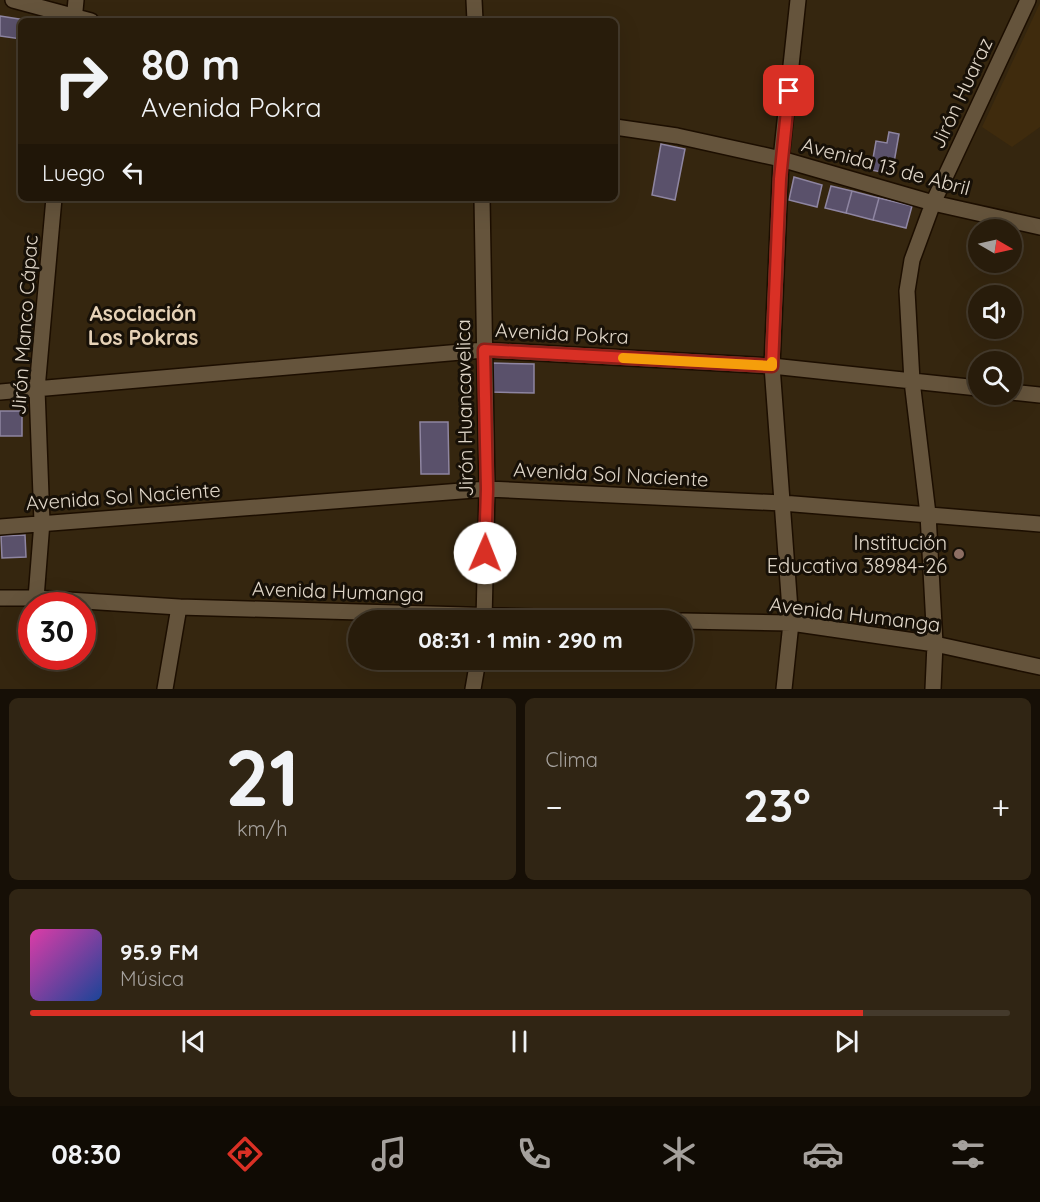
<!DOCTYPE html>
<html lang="es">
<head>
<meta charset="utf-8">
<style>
	body { margin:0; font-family:Quicksand,sans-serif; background:#302514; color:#f1f3f6; height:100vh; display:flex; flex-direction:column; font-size:22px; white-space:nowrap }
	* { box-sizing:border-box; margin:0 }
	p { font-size:20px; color:#a5a19d }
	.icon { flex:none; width:33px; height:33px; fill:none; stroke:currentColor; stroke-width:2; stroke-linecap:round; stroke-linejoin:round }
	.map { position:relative; height:689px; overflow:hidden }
	.details { display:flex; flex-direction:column; gap:9px; padding:9px; background:#160f06; flex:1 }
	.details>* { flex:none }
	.guide { position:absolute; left:18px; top:18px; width:600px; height:183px; border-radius:9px; box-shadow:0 6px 24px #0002,0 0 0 2px #443a2c; background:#281c0b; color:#f1f3f6; overflow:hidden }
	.needle { width:39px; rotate:99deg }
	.fabs { position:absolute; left:968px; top:219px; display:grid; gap:12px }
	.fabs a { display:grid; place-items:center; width:54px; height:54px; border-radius:50%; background:#281c0b; box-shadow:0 6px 24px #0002,0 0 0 2px #443a2c; font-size:30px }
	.speed { position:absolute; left:18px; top:592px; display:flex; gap:12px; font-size:30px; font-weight:700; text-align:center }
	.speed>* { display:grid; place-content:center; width:78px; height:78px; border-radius:50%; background:#281c0b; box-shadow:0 6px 24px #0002,0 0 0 2px #443a2c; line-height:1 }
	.speed .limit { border:9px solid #d22; background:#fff; color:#111 }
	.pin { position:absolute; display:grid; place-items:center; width:51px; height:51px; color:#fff; margin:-26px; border-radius:12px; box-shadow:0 3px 9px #0006 }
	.me { position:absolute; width:66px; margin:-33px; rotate:1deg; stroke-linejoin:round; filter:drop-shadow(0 0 4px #0008) }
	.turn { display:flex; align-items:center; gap:21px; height:126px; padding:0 24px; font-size:27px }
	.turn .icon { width:78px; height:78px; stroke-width:2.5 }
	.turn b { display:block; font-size:42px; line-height:51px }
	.then { display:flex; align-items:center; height:57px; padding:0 24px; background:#0003; gap:12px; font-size:22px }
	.big { font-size:45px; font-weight:700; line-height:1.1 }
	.details .widget { flex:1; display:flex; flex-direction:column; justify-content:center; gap:9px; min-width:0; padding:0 21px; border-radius:9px; background:#302514 }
	.details .dial { align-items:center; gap:0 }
	.dial b { font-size:78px; line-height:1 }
	.song { display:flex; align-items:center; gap:18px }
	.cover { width:72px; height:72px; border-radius:9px; background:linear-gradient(135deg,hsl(320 70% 55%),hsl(220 70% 35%)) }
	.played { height:6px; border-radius:3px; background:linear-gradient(90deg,#d93025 85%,#443a2c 85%) }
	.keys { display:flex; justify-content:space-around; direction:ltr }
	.heat { display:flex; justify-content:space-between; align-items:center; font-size:33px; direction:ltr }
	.details .tiles { flex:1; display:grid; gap:9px; grid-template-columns:1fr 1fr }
	.widget:last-child { grid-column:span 2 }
	.trip { position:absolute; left:348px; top:610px; width:345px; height:60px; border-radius:30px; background:#281c0b; box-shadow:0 6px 24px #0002,0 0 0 2px #443a2c; font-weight:700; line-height:60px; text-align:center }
	.menu { display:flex; height:96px; justify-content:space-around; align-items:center; background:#100b04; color:#a5a19d }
	.menu .icon { width:42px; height:42px }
	.menu .on { color:#d93025 }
	.menu b { font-size:27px; color:#f1f3f6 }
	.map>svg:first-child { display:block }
	.built { fill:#3f2b0d }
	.building { fill:#5a516b; stroke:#8e85a1; stroke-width:1.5 }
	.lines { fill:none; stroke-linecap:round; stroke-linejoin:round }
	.minor-casing { stroke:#1c0e00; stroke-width:18 }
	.minor { stroke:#65543c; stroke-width:15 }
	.route-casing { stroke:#8d1f18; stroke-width:15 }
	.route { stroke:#d93025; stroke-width:10 }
	.slow { stroke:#f59e0b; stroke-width:10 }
	.education-dot { fill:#8d6e63; stroke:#171007; stroke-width:2 }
	.labels { text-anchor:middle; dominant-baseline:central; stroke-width:6; stroke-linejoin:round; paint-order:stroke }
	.street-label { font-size:20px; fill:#e1d7c9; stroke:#171007 }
	.poi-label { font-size:20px; fill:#e1d7c9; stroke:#171007; text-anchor:end }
	.neighbourhood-label { font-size:21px; font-weight:bold; fill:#e6d2b7; stroke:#171007 }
</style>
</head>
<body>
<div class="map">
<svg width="1040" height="689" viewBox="0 0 1040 689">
	<rect width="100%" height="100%" fill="#35260f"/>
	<path class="built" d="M1040,3v124l-28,20 -30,-20z"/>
	<path class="building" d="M0,16l32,5h-11v18l-21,-3z
		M889,132l10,2 -7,40 -21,-4 5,-29 11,2z
		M661,144l24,5 -10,51 -23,-5z
		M794,177l28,8 -5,22 -28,-7z
		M831,186l21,5 -6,22 -21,-5z
		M852,191l27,7 -6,22 -27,-7z
		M879,198l33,8 -6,22 -33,-8z
		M492,363l42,1v29l-43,-1z
		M0,411h22v25h-22z
		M420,422h28l1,52h-28z
		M25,535l1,22 -24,1 -1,-22z"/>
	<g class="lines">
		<g class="minor-casing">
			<path id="minor" d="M13,0l78,21
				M474,0l1,21
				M74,21l2,-21
				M615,127l62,9 104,23 152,44 107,24
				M482,198l5,291 -3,132
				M0,392l484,-42 288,16 206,22
				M1011,392l29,3
				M0,527l487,-38 295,14 258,21
				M0,598h36l143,9 496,14
				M36,598l6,-76 -5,-133 17,-191
				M682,621l109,2 144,21 105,23
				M165,689l14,-82
				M473,689l5,-29
				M784,689l7,-66 -19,-257 9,-207 17,-159
				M933,689l2,-45 -7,-130 -16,-133 -5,-90 5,-31 21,-57 95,-203"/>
		</g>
		<use href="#minor" class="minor"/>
	</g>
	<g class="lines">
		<g class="route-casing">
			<path id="route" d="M485,553l2,-64 -3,-139 288,16 8,-187 9,-88"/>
		</g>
		<use href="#route" class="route"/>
		<path class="slow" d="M623,358l149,8v-4"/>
	</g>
	<circle class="education-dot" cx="959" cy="554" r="6"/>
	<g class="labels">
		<g class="street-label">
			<text transform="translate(961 93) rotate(-65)">Jirón Huaraz</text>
			<text transform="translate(886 166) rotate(15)">Avenida 13 de Abril</text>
			<text transform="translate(24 325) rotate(-86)">Jirón Manco Cápac</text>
			<text transform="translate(562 333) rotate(3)">Avenida Pokra</text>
			<text transform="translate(464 408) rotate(-91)">Jirón Huancavelica</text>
			<text transform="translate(611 474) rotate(3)">Avenida Sol Naciente</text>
			<text transform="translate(123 496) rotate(-4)">Avenida Sol Naciente</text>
			<text transform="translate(338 591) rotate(2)">Avenida Humanga</text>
			<text transform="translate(855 614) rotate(7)">Avenida Humanga</text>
		</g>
		<g class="poi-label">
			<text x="947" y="542">Institución<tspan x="947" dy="23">Educativa 38984-26</tspan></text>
		</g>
		<g class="neighbourhood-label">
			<text x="143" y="313">Asociación<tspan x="143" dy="24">Los Pokras</tspan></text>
		</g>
	</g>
</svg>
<div class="fabs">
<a><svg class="needle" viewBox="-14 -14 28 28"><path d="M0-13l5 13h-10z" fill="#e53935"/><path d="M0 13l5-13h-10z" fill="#a5a19d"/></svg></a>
<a><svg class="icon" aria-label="sound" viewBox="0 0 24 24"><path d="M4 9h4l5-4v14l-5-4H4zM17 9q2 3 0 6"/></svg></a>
<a><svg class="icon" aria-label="search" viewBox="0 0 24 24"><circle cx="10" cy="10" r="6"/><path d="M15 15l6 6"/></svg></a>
</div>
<div class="speed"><div class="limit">30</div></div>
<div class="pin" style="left:789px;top:91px;background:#d93025"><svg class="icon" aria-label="arrive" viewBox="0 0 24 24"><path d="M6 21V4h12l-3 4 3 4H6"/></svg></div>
<svg class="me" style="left:485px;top:553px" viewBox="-20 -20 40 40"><circle r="19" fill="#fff"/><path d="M0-13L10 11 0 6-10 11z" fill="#d93025"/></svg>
<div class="trip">08:31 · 1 min · 290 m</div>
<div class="guide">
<div class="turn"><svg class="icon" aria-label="right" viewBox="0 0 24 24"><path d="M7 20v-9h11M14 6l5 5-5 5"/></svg><div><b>80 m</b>Avenida Pokra</div></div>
<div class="then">Luego<svg class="icon" aria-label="left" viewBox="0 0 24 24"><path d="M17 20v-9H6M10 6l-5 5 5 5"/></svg></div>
</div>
</div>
<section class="details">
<div class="tiles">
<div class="widget dial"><b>21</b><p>km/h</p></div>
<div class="widget"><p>Clima</p>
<div class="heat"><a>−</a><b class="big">23°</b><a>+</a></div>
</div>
<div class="widget">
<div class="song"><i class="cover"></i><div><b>95.9 FM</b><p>Música</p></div></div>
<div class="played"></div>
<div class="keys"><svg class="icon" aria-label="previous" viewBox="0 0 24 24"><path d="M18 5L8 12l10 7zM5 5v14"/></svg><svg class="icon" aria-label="pause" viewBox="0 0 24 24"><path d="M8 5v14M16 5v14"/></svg><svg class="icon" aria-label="next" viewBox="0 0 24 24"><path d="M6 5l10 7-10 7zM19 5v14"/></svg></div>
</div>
</div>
</section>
<nav class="menu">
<b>08:30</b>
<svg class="icon on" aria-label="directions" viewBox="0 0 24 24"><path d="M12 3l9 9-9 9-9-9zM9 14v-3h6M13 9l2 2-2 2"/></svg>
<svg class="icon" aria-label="music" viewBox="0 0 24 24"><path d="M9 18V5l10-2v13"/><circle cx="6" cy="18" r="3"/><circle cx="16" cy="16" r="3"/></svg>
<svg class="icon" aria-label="phone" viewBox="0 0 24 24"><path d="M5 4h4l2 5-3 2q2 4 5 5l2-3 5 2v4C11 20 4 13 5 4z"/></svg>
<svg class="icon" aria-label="climate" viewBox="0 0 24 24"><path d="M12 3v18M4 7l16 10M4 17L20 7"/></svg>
<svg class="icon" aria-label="car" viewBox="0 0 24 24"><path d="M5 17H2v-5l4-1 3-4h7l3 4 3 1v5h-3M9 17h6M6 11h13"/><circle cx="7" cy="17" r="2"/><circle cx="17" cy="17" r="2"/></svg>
<svg class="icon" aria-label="filters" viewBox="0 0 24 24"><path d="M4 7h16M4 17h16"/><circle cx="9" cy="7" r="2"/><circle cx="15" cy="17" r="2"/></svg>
</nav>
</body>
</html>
